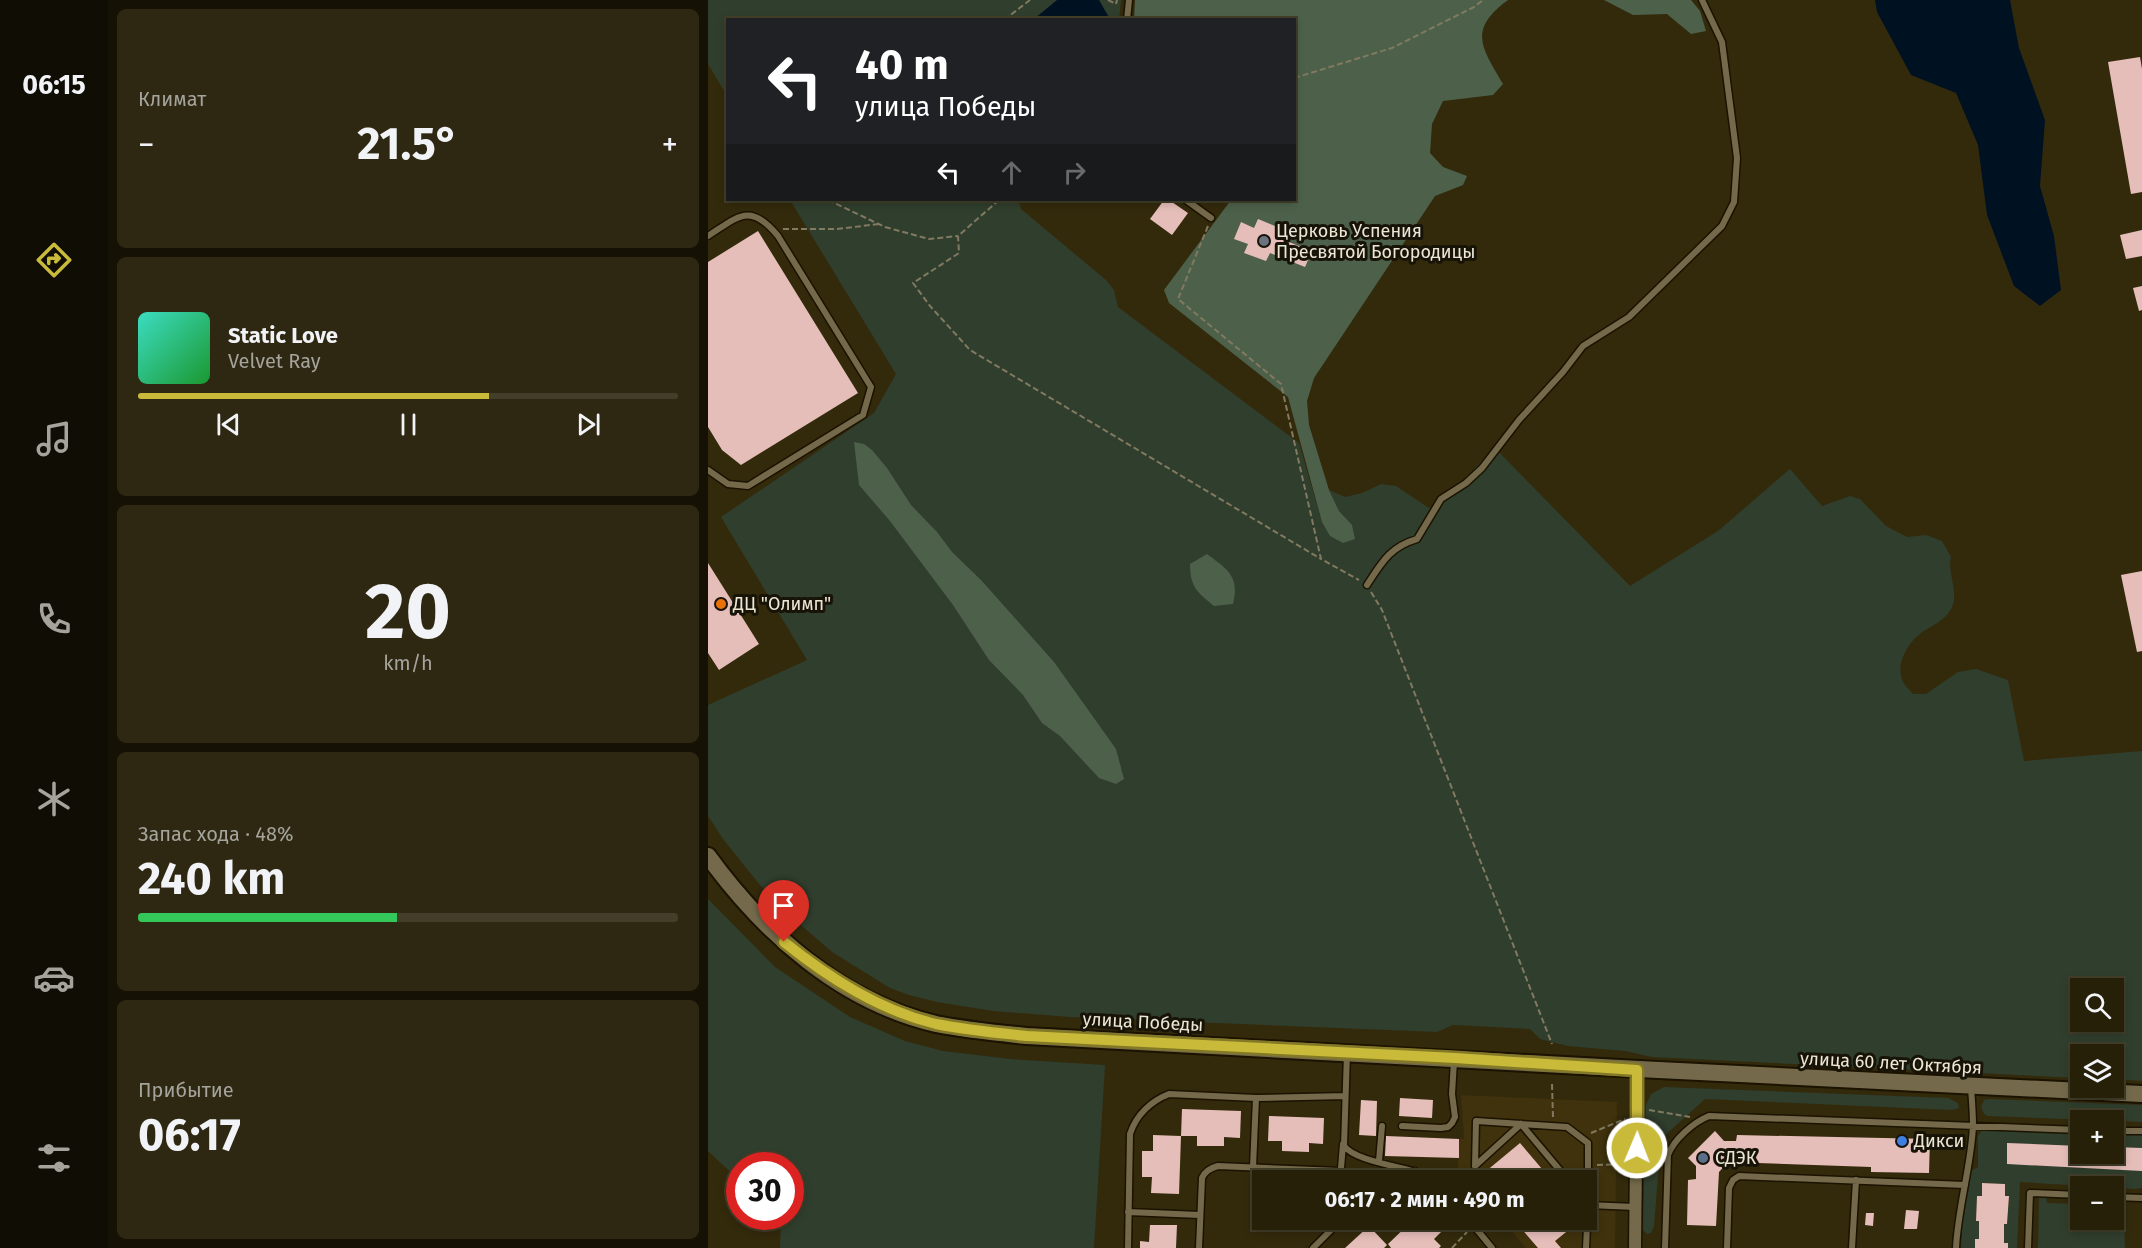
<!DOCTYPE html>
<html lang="ru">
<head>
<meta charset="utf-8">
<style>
	body { margin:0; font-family:"Fira Sans",sans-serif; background:#2e2812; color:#f1f3f6; height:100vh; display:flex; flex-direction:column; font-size:22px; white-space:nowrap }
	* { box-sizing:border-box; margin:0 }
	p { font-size:20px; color:#a4a39c }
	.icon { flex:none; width:33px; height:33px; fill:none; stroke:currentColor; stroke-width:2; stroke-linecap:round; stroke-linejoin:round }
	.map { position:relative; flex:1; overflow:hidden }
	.panel { display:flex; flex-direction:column; gap:9px; padding:9px; background:#151205; width:600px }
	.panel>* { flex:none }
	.guide { position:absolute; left:18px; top:18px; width:570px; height:183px; border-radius:0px; box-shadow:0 3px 9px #0003,0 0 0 2px #423e2a; background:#202124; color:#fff; overflow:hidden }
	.tools { position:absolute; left:1362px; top:978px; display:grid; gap:12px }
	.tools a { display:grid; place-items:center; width:54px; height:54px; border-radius:0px; background:#262009; box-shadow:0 3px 9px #0003,0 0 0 2px #423e2a; font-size:30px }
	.speed { position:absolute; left:18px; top:1152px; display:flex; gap:12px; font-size:30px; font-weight:700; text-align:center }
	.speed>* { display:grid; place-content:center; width:78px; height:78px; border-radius:50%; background:#262009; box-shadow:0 3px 9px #0003,0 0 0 2px #423e2a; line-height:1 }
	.speed .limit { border:9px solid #d22; background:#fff; color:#111 }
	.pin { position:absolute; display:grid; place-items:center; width:51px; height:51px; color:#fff; margin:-62px -26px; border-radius:50% 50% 50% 0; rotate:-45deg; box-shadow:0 0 6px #0007 }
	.pin .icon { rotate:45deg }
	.me { position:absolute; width:66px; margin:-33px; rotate:1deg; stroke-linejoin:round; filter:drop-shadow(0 0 4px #0008) }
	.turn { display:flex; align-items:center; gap:21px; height:126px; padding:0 30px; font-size:27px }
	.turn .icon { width:78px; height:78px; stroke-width:2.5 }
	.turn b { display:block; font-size:42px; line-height:51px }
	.lanes { display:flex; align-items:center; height:57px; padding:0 30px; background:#0003; justify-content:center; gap:30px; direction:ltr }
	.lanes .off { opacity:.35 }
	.big { font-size:45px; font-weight:700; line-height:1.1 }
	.panel .tile { flex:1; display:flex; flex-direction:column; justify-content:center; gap:9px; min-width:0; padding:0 21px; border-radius:9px; background:#2e2812 }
	.panel .dial { align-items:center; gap:0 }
	.dial b { font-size:78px; line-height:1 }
	.song { display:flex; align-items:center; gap:18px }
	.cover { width:72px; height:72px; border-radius:9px; background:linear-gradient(135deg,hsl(170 70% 55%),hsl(130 70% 35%)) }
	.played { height:6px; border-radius:3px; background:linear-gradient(90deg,#c9ba3a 65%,#423e2a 65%) }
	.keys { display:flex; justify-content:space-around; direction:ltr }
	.heat { display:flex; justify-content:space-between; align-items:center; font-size:33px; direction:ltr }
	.charge { height:9px; border-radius:4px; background:linear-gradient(90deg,#34c759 48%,#423e2a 0) }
	.trip { position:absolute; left:544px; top:1170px; width:345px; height:60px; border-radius:0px; background:#262009; box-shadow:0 3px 9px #0003,0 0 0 2px #423e2a; font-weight:700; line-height:60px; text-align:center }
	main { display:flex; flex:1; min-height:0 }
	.tab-bar { display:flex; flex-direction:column; width:108px; justify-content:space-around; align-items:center; background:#0f0d04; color:#a4a39c }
	.tab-bar .icon { width:42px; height:42px }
	.tab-bar .on { color:#c9ba3a }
	.tab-bar b { font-size:27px; color:#f1f3f6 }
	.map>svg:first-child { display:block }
	.built { fill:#3f320c }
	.green { fill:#303e2d; fill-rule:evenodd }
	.forest { fill:#4d614a }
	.water { fill:#001221 }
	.building { fill:#e6beb9 }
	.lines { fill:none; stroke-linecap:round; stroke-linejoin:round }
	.lane-casing { stroke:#1b1200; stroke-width:9 }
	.street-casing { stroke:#1b1200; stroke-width:15 }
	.secondary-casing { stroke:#1b1200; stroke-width:20 }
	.path { stroke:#817960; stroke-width:2; stroke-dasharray:6 3; stroke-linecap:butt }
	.lane { stroke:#746a4b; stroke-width:6 }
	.street { stroke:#746a4b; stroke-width:12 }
	.secondary { stroke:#746a4b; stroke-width:16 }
	.route-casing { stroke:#837926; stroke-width:15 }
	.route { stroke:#c9ba3a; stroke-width:10 }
	.worship-dot { fill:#6b7280; stroke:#171307; stroke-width:2 }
	.food-dot { fill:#e8710a; stroke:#171307; stroke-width:2 }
	.shop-dot { fill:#3f7fe0; stroke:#171307; stroke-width:2 }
	.service-dot { fill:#5c6f8a; stroke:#171307; stroke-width:2 }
	.labels { text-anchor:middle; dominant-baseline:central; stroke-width:6; stroke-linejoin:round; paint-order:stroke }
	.poi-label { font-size:18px; fill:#ece6d5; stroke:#171307; text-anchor:start }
	.street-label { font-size:18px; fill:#ece6d5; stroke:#171307 }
</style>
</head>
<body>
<main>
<nav class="tab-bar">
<b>06:15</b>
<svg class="icon on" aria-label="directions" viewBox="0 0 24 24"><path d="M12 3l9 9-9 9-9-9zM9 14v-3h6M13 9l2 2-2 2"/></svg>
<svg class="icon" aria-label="music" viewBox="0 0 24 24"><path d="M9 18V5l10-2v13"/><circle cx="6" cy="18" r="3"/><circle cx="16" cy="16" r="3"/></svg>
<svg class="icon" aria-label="phone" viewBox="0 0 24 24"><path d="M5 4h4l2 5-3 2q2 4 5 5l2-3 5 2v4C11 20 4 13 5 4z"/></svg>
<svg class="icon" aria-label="climate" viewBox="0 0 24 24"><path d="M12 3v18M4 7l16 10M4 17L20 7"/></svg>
<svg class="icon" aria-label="car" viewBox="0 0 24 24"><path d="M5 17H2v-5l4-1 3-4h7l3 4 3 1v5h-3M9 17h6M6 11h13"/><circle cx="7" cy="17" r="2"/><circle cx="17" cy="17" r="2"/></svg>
<svg class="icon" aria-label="filters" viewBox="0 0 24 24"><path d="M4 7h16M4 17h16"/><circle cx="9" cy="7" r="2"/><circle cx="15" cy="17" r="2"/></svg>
</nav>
<section class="panel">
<div class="tile"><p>Климат</p>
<div class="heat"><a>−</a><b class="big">21.5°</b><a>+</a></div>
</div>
<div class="tile">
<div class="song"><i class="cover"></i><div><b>Static Love</b><p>Velvet Ray</p></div></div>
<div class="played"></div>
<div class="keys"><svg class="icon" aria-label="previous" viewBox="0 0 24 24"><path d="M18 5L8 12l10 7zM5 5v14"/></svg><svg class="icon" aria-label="pause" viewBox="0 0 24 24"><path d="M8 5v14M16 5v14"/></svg><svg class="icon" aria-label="next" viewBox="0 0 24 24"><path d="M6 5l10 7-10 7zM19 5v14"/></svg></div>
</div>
<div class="tile dial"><b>20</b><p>km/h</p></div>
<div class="tile"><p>Запас хода · 48%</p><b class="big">240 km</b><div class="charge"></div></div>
<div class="tile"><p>Прибытие</p><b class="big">06:17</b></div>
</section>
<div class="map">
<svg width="1434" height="1248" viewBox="0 0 1434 1248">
	<rect width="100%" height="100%" fill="#332a0c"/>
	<path class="built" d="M753,1095l156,7 -2,146h-89l-24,-28h85v-40h-118l-11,-12 1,-29h5z"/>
	<path class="green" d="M0,0h413l-2,20h-391l-1,76 -19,-32z
		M82,200h229l2,9 85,71 8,10 4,17 181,136 23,79 30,4 -13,-15 -10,-21 16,7 17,-4 19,-9 15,2 33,22 12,-3 53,-58 136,139 88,-55 72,-62 32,37 28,-10 10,3 26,27 21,11 19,-2 16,6 9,16c-4,16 8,35 1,50 -6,14 -22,19 -32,27 -12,9 -24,29 -18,45 1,5 8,11 11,15h13l32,-22 18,-3 32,11 16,81 118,-10v330l-28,-2v-25h-34v24l-428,-21 -27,-6 -57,-5 -28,-7 -10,-10 -77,-4 -16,7 -367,-15 -77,-6 -56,-9 -28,-7 -19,-7 -58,-36 -37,-32 -35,-35 -37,-46 -15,-23v-111l99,-45 -86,-143 153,-104 22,-39zM1372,988h34v34h-34z
		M0,899l67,68 75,50 55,24 38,10 67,8 95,6 -11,183h-314l1,-28 -3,-3 12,-1v-50h-50l-1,14 -31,-29z
		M956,1087l284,11 10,5 1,5 -7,2 -247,-11 -44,40 -7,87 -3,7 -4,1 -4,-4 3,-125 5,-11z
		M1281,1099l153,6v17l-154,-6 -4,-2 -3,-7 3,-7z
		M1275,1129l97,3v22h34v-21h28v55l-8,1 -114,-7 -3,66h-9v-5h-4v-19h3l2,-27 -4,-1v-12l-23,-1v13h-5l-1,25h3v18l-4,9h-14l2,-41 6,-35 9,-5v-31z
		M1331,1195l7,1 1,7 33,1v16l44,1 1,27h-87z"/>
	<path class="forest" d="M427,0h373c-41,30 -26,48 -5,84l-10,11 -50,6 -11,23 -2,29 13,14 24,9 -4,9 -28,11 -121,182 -7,23 2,24 20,65 10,21 13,14 3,14 -12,4 -13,-7 -8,-14 -34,-125 -119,-94 -5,-13 67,-90h63v-180h-160z
		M896,0h87l9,11 6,20 -15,3 -24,-20 -34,1z
		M146,442l10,2 8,6 15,18 24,37 26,27 15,20 29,28 73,82 62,87 8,30 -8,5 -17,-6 -39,-42 -18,-13 -19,-28 -34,-35 -36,-55 -63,-84 -31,-36z
		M499,554c20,15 33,22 26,50l-19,2c-17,-14 -24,-19 -24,-42z"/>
	<path class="water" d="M349,0h42l11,19h-76z
		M1167,0h135l9,48 26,72 -5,66 14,50 7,54 -21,16 -26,-20 -27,-71 -9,-70 -22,-52 -45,-18 -34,-63z"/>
	<path class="building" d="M1432,57l2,12v123l-11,2 -23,-132z
		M456,200h5l19,13 -16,22 -22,-16z
		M550,219l22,9 -4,9 36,14 -7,16 -35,-14 -4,8 -22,-8 4,-9 -14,-5 7,-17 13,6z
		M1434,230v26l-16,3 -6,-24z
		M50,231l100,162 -117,72 -19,-15 -14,-23v-165z
		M1434,286v24l-3,1 -6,-23z
		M0,563l51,81 -40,26 -11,-17z
		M1434,571v80l-5,1 -16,-77z
		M692,1098l33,2 -1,18 -33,-2z
		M653,1100l16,1 -1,35 -17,-1z
		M474,1109l59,2 -1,27 -16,-1v9h-27v-10h-16z
		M561,1116l55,2 -1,26 -14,-1v9l-27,-1v-10h-14z
		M1007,1131l9,10h12l1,-6 193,4 -1,34 -58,-1v-5l-143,-5 -9,10 -3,54 -29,-1 1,-45 8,-1v-13l-8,-8z
		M445,1135l28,1 -2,58 -28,-1 1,-16h-10v-26h11z
		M678,1136l73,3v19l-74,-2z
		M812,1143l28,33 -4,3 2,1h-64l-3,-3z
		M1299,1143l73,3v8h34v-7l28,1v23l-135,-7z
		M1274,1183l23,1v12h4l-2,28h-3v19h4v5h-33v-9h4v-18h-3l1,-25h5z
		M1198,1210l13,1 -2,18h-13z
		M1158,1213h8l-1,13 -8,-1z
		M705,1220h28l6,6 -13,13 7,7 -2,2h-48l-3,-4z
		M806,1220h67l-26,21 6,7h-23z
		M442,1225h27l-1,23h-36v-7l9,1z
		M661,1226l18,19 -3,3h-39z"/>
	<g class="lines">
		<g class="lane-casing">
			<path id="lane" d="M419,20l2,-20
				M478,200l25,18
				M0,236c31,-20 42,-34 70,0l93,151 -8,28 -115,71 -20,-2 -20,-14
				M659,585c15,-23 23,-38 50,-46l24,-40 25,-16 16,-15 37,-48 44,-48 20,-26 46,-29 93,-91 12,-24 3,-44 -15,-116 -20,-42
				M639,1053l-3,93c14,18 71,21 94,34
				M813,1124l47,56
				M694,1126l39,2 7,-1 4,-4 3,-6 -3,-23 2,-33
				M1406,1131h28
				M671,1161l3,-35
				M767,1166l1,-45 91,6 21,16v62
				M767,1166l46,-42
				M545,1167l3,-69
				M632,1180l3,-36
				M696,1180l11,-9
				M1406,1197l28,1
				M420,1212l72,3
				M761,1220l23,28
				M420,1248l2,-114c6,-19 21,-33 39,-40l87,4 89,-2
				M491,1248l3,-70c3,-7 8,-10 16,-12l122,5
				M605,1248l28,-28
				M878,1248l2,-43 47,2
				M957,1248l3,-93c6,-16 26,-33 41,-39l371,14
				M1019,1248l2,-60 4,-8 6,-4 226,9
				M1144,1248l4,-68
				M1248,1248c2,-41 15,-81 17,-122 0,-13 -1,-26 -2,-38
				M1320,1248l2,-55 50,2"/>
		</g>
		<g class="street-casing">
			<path id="street" d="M927,1248l2,-178"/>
		</g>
		<g class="secondary-casing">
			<path id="secondary" d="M0,856c56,77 133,146 228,168 30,6 61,9 91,12 372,19 743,42 1115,58"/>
		</g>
		<path class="path" d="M400,0l8,4 1,-4
			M296,20l26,-20
			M586,78l98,-30 82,-41 9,-7
			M120,200l57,27 44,12 29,-3
			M291,200l-41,36 1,17 -46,30 17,23 40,44 351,209
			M500,226l-30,73 103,85 40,175 38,21
			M75,229h54l42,-5
			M663,592l11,18 170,434
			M844,1084l1,33
			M941,1110l41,7
			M883,1133l34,-14
			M889,1165l27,-1
			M761,1180l6,-5
			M744,1248l15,-16"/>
		<use href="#lane" class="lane"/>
		<use href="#street" class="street"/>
		<use href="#secondary" class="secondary"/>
	</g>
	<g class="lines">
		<g class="route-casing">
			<path id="route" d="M76,942c45,36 95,68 152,82 30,6 61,9 91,12l428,22 182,12v78"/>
		</g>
		<use href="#route" class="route"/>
	</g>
	<circle class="worship-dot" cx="556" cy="241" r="6"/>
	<circle class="food-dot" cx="13" cy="604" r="6"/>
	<circle class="shop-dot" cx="1194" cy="1141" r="6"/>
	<circle class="service-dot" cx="995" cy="1158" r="6"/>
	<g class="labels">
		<g class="poi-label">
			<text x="568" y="231">Церковь Успения<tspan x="568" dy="21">Пресвятой Богородицы</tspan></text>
			<text x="25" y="604">ДЦ "Олимп"</text>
			<text x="1206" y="1141">Дикси</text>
			<text x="1007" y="1158">СДЭК</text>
		</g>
		<g class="street-label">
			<text transform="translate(435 1022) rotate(3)">улица Победы</text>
			<text transform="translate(1183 1063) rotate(3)">улица 60 лет Октября</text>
		</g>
	</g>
</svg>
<div class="tools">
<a><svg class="icon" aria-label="search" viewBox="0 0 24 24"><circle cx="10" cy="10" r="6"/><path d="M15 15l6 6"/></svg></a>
<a><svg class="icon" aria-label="layers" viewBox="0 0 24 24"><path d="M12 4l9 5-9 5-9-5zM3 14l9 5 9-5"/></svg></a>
<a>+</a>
<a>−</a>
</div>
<div class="speed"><div class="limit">30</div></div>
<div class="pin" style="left:76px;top:942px;background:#d93025"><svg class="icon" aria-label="arrive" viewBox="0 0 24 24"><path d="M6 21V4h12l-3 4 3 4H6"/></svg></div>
<svg class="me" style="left:929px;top:1148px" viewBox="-20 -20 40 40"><circle r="17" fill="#c9ba3a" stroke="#fff" stroke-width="3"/><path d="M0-11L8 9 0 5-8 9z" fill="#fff"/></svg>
<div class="trip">06:17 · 2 мин · 490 m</div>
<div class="guide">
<div class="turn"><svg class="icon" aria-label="left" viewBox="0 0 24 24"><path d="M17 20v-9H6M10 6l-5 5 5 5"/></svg><div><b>40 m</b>улица Победы</div></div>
<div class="lanes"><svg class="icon" aria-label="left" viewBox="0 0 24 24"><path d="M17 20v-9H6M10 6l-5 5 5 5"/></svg><svg class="icon off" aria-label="ahead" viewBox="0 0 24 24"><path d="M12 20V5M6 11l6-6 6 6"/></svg><svg class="icon off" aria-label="right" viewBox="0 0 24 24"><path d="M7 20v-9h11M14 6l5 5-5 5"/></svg></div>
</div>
</div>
</main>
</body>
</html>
